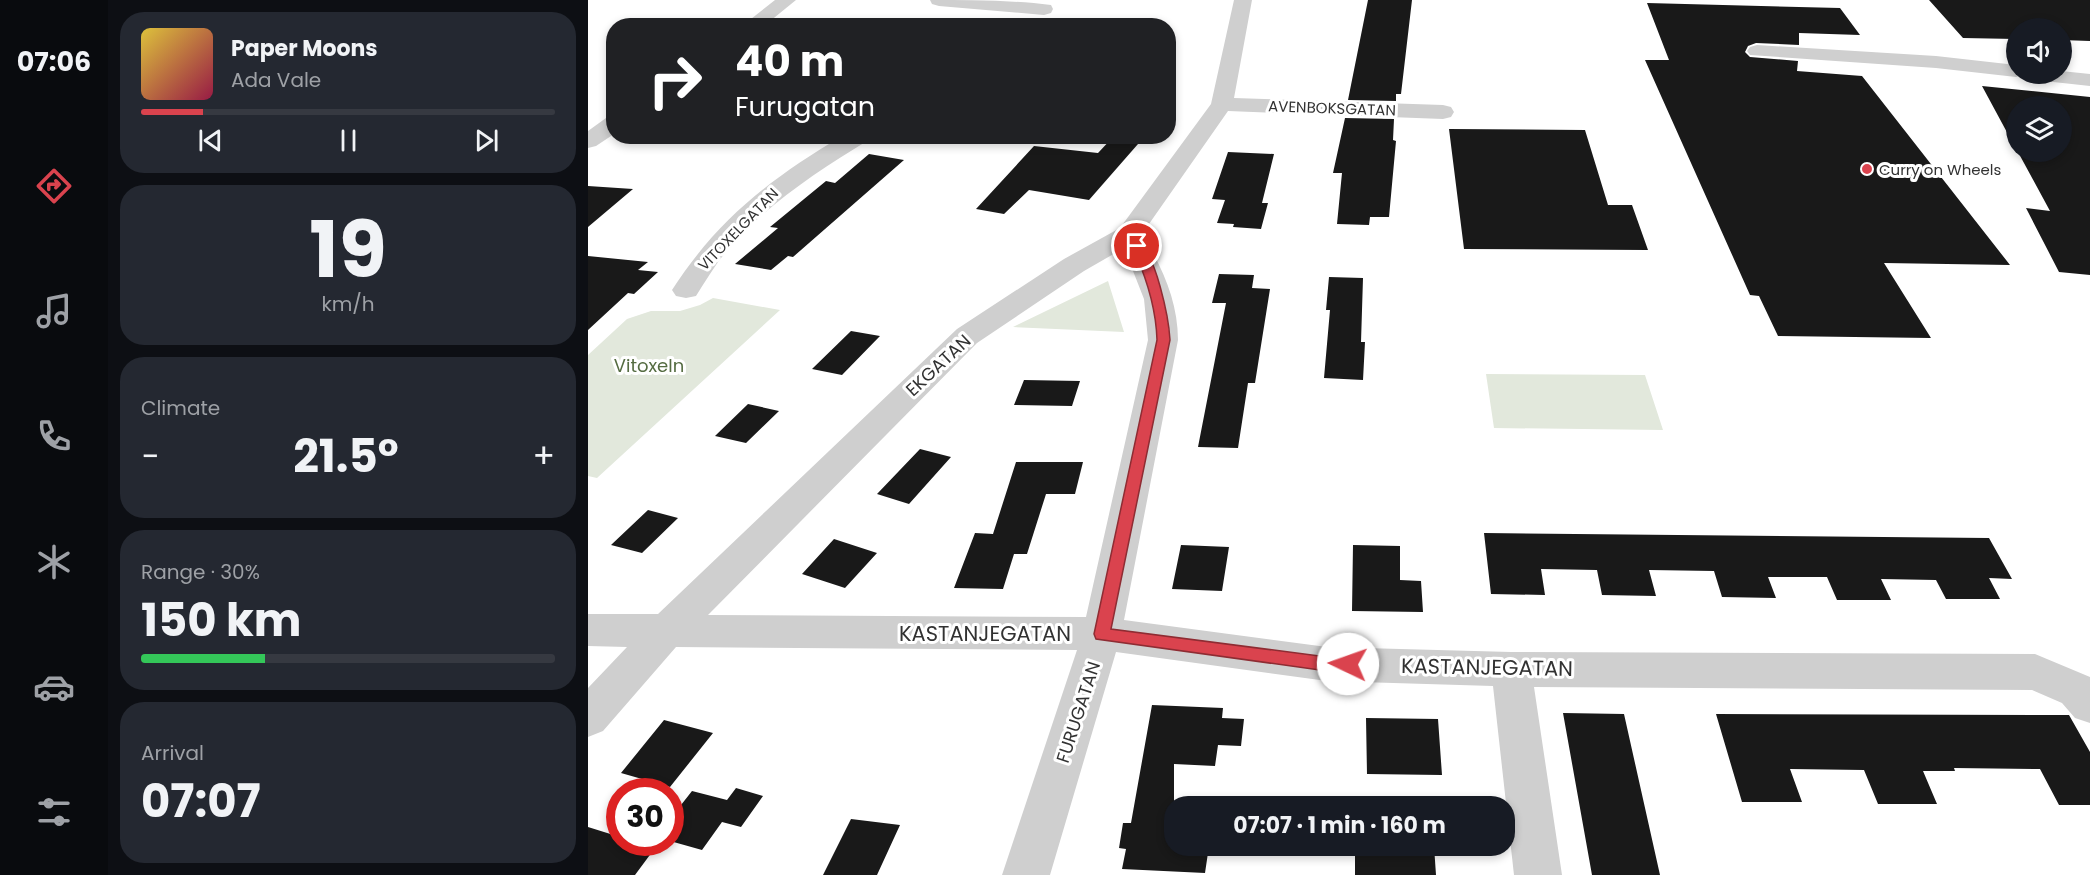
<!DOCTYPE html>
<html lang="en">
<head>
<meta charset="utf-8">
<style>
	body { margin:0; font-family:Poppins,sans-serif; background:#242831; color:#f1f3f6; height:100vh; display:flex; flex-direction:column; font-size:22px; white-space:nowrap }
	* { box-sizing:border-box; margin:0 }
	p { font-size:20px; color:#9ea1a6 }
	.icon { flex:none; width:33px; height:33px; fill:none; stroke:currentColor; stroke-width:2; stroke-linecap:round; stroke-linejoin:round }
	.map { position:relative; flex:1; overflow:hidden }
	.details { display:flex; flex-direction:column; gap:12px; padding:12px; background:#0d0f14; width:480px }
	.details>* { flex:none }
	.hud { position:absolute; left:18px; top:18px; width:570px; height:126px; border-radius:24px; box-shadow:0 3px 9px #0003; background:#202124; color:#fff; overflow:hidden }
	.controls { position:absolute; left:1418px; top:18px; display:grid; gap:12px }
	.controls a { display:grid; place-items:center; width:66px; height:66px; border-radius:50%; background:#171b24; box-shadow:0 3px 9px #0003; font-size:30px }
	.speed { position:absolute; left:18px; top:778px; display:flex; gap:12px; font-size:30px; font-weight:700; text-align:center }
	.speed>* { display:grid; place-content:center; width:78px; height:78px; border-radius:50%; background:#171b24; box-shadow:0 3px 9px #0003; line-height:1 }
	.speed .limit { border:9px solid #d22; background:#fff; color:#111 }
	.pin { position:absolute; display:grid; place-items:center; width:51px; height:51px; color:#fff; margin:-26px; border:3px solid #fff; border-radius:50%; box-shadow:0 2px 6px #0007 }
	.me { position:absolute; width:66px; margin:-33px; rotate:273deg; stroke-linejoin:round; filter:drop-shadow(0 0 4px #0008) }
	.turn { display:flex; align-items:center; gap:21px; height:126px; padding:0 30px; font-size:27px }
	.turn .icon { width:78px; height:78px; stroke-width:2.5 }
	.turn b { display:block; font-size:42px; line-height:51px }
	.big { font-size:45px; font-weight:700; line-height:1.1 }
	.details .card { flex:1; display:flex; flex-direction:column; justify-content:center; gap:9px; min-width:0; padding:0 21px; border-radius:24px; background:#242831 }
	.details .dial { align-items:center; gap:0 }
	.dial b { font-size:78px; line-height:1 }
	.song { display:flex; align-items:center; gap:18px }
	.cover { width:72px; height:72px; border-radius:9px; background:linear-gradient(135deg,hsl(50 70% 55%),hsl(340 70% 35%)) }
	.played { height:6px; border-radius:3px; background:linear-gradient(90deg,#da434e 15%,#363941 15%) }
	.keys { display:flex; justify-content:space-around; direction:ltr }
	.heat { display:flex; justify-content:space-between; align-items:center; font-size:33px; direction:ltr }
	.charge { height:9px; border-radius:4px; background:linear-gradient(90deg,#34c759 30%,#363941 0) }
	.trip { position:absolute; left:576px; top:796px; width:351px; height:60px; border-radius:24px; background:#171b24; box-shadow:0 3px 9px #0003; font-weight:700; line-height:60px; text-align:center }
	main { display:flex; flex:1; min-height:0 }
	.tabs { display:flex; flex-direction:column; width:108px; justify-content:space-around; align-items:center; background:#090b0e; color:#9ea1a6 }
	.tabs .icon { width:42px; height:42px }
	.tabs .on { color:#da434e }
	.tabs b { font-size:27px; color:#f1f3f6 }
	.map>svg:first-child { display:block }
	.green { fill:#e2e8dc }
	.building { fill:#191919 }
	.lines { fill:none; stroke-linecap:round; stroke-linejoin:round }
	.minor { fill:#cfcfcf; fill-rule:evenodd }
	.route { fill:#da434e; stroke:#8e2c33; stroke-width:1.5 }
	.poi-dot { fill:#da434e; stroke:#fff; stroke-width:2 }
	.labels { text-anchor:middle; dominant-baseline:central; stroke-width:6; stroke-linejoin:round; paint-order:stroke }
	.far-street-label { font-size:15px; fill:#323232; stroke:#fff }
	.far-poi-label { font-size:15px; fill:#323232; stroke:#fff; text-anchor:start }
	.park-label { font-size:18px; fill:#556c42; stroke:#fff }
	.street-label { font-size:18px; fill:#323232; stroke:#fff }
	.near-street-label { font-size:21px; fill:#323232; stroke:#fff }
</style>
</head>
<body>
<main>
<nav class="tabs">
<b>07:06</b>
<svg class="icon on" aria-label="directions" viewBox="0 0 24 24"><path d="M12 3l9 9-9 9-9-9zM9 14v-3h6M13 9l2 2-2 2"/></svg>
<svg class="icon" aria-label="music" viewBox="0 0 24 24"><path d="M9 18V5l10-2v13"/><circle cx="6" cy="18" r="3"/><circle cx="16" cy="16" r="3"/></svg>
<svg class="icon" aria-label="phone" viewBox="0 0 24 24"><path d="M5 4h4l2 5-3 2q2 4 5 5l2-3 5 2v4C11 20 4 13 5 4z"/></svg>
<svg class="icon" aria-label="climate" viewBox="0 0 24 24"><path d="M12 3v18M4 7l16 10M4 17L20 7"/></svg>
<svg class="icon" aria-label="car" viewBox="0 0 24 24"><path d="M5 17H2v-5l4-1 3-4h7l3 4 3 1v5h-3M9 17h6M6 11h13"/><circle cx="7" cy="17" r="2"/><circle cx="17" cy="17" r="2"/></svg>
<svg class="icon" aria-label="filters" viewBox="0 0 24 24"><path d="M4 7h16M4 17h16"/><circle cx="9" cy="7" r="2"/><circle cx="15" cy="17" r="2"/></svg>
</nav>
<section class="details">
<div class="card">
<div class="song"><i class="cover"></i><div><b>Paper Moons</b><p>Ada Vale</p></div></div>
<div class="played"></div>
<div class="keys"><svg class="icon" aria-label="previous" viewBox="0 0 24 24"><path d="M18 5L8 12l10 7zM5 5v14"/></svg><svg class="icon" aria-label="pause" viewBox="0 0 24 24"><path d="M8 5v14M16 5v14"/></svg><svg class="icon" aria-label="next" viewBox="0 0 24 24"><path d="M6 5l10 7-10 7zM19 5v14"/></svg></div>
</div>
<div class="card dial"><b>19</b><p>km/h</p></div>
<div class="card"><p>Climate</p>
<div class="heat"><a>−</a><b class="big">21.5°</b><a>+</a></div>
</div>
<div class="card"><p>Range · 30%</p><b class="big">150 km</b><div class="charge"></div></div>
<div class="card"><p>Arrival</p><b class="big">07:07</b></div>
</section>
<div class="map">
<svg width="1502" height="875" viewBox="0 0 1502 875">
	<rect width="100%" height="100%" fill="#fff"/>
	<path class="green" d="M520,281l16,51 -111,-5z
		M125,298l67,12 -183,168 -9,-2v-121l39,-36 24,-8h29l20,-6z
		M898,374l159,1 18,55 -169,-2z"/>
	<path class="building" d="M780,0h44l-11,94h-5v7l-48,-1z
		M1341,0h161v41l-29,-1v-12h-45v11l-53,-1z
		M1059,3l193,5 20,27 -61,-2v12l-43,-2 -8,3 -3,6 5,5 48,4 -1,10 65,5 148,189 -126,-2 47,75 -153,-2 -19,-40 -9,-1 -105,-235h24z
		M1394,86l108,11v178l-31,-3 -33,-64 24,3 -32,-59h43v-46h-45v43z
		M757,118l49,1 -1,21 3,1 -7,76h-19l-1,8 -32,-1 5,-51h-9z
		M861,129l136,1 23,75h24l16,45 -184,-1z
		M526,136h31l-56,64 -60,-10 -25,24 -28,-5 58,-63 64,7z
		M640,152l46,2 -12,49h6l-7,26 -28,-2 1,-3 -17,-1 8,-23 -13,-1z
		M281,154l35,6 -111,97 -5,-1 -17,14 -36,-6 43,-36 -8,-1 56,-46 9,2z
		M0,186l45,3 -45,38z
		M0,256l60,6 -10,8 20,2 -24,22 -6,-1 -40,37z
		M631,274l35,1 -2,13 18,1 -15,94h-7l-10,65 -40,-1 28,-144h-14z
		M741,277l34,1 -2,64h4l-2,38 -39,-2 6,-68h-4z
		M263,331l29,5 -38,39 -30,-6z
		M436,380l56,1 -8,25 -58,-1z
		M160,404l31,7 -33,32 -31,-7z
		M332,449l31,8 -42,47 -32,-10z
		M428,462h67l-8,32h-29l-19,60h-13l-11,35 -49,-1 21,-55 18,1z
		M60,510l30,8 -36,35 -31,-8z
		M896,533l505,5 23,41 -23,-1 11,21h-54l-10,-19 -55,-1 10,21h-54l-10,-23h-59l8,21 -54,-1 -8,-26 -65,-1 7,26 -54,-1 -5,-25 -56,-1 4,26 -54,-1z
		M246,539l43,14 -32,35 -43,-14z
		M593,545l48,2 -7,44 -50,-2z
		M765,545l47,1v34l21,1 2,31 -71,-1z
		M564,705l71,3 -1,10 22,1 -3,27 -23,-1 -3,21 -41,-2v82h35l-4,27 -83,-4 4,-20 -7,-1 4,-25h8z
		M975,713l61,1 36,161h-68z
		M1128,714l353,1 21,37v53h-31l-19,-36 -86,-1 1,3h-32l14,33h-59l-14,-34 -74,-1 12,33h-60z
		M778,718l72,1 4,56 -75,-1z
		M76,720l49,13 -43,54 -49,-14z
		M148,788l27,8 -22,31 -19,-5 -20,28 -32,-9v-22l22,-28 35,9z
		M263,819l49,6 -23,50h-54z
		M0,827l32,10v6h19l16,5 -20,27h-47z
		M767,846h79l2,29h-81z"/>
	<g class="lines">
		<path class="minor" d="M187,0h21l-32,26h-22z
			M342,0c39,0 82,0 121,5l2,4 -2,4 -7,2 -105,-9 -7,-2z
			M646,0h18l-18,98 209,7 8,2 3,5 -3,5 -8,2 -215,-8 -86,123c20,33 36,67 36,106l-54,280 203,27 184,5 524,2 55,23v46l-15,-5 -13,-15 -30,-13 -498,-3 28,188h-48l-21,-189 -166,-5 -211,-29 -66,223h-48l75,-225 -401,-3 -73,84 -15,6v-49l39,-41 -39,-1v-32h70l299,-285 107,-70 56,-31 91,-124zM536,248l20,51 4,41 -62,277 -378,-2 269,-272 107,-72z
			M1169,45l179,11 80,9v9h9l-9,3 -80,-9 -186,-13 -3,-4 3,-4z
			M1473,71l29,3v12l-55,-6 -7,-2 -3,-4h36z
			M26,116v18l-18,12 -8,2v-17l18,-13z
			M254,136h28l-3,5c-49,30 -98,62 -136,105 -14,15 -24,33 -35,50l-10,2 -10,-2 -4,-6c46,-71 98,-111 170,-154z"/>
	</g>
	<path class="route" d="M549,243c19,7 32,78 33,97l-59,289 216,28 27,2 2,5 -2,6 -27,1 -231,-32 -2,-5 63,-294c-1,-33 -11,-64 -25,-94z"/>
	<circle class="poi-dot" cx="1279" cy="169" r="6"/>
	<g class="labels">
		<g class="far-street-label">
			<text transform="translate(744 108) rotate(2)">AVENBOKSGATAN</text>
			<text transform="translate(150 229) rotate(-46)">VITOXELGATAN</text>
		</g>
		<g class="far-poi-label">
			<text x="1291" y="169">Curry on Wheels</text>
		</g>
		<g class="park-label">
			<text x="61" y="365">Vitoxeln</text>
		</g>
		<g class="street-label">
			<text transform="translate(350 365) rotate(-43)">EKGATAN</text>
			<text transform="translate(490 712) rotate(-72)">FURUGATAN</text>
		</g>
		<g class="near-street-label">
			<text x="397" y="633">KASTANJEGATAN</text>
			<text transform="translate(899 667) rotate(1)">KASTANJEGATAN</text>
		</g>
	</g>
</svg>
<div class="controls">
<a><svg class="icon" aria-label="sound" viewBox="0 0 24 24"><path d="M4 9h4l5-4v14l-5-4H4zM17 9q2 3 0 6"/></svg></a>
<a><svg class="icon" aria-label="layers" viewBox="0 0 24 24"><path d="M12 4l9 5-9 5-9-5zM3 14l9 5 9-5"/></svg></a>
</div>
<div class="speed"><div class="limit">30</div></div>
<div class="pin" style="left:549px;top:246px;background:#d93025"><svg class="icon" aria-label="arrive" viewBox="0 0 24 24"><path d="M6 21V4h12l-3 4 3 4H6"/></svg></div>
<svg class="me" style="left:760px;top:664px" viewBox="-20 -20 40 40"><circle r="19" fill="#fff"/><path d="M0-13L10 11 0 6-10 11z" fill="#da434e"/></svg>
<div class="trip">07:07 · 1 min · 160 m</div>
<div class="hud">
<div class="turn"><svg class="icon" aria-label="right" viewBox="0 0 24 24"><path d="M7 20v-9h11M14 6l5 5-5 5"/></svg><div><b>40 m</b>Furugatan</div></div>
</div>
</div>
</main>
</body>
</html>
